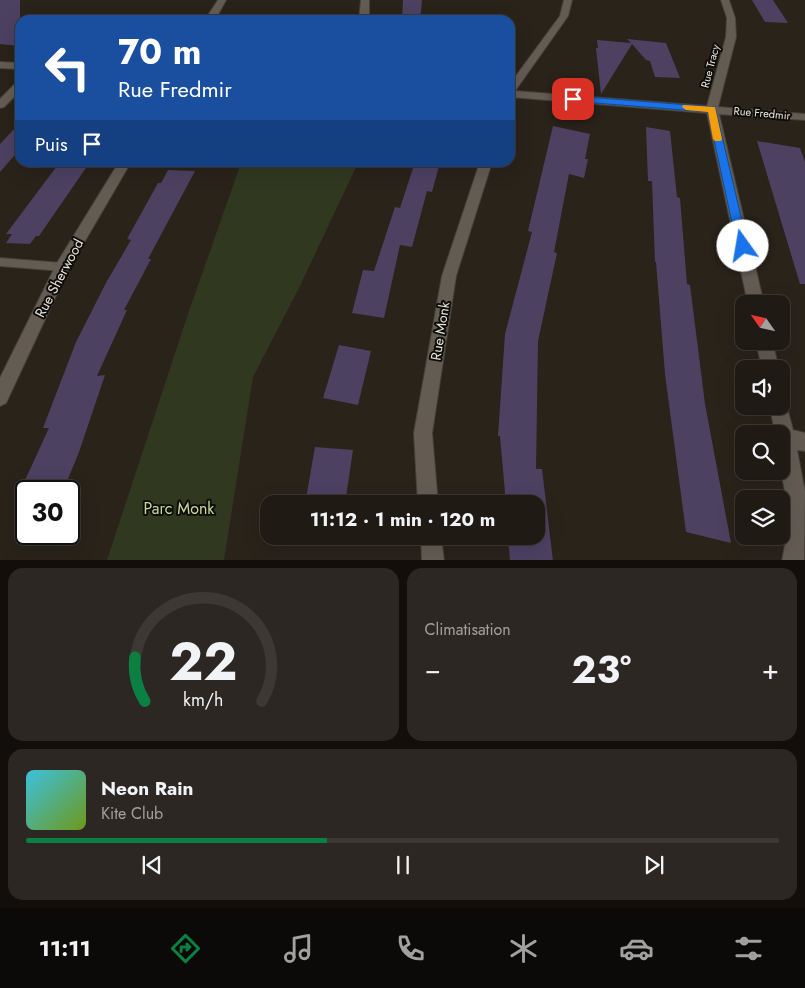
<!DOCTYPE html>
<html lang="fr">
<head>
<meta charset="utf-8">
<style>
	body { margin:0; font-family:Jost,sans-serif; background:#2c2722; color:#f1f3f6; height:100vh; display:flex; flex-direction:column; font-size:19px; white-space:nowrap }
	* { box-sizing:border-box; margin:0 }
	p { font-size:16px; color:#a1a1a0 }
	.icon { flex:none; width:28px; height:28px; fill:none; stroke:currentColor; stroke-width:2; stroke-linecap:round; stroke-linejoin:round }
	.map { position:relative; height:560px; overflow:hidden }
	.drawer { display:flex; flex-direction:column; gap:8px; padding:8px; background:#110e0b; flex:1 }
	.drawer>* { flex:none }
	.banner { position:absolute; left:15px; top:15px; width:500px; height:152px; border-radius:15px; box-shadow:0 5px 20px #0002,0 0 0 1px #3c3834; background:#1a4fa0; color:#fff; overflow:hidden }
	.needle { width:32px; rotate:304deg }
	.tools { position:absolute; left:735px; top:295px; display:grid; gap:10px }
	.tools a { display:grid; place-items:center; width:55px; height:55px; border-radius:10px; background:#1f1a14; box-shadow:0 5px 20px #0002,0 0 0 1px #3c3834; font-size:25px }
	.speed { position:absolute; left:15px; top:480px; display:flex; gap:10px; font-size:25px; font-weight:700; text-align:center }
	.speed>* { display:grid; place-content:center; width:65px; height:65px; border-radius:50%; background:#1f1a14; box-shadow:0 5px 20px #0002,0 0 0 1px #3c3834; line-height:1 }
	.speed .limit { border:2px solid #111; border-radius:8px; background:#fff; color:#111 }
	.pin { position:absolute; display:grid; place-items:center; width:42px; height:42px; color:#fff; margin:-21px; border-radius:10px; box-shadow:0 2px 8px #0006 }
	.me { position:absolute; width:55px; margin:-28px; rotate:347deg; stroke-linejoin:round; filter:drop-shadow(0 0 4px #0008) }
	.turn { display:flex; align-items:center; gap:18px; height:105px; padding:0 20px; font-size:22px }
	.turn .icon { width:65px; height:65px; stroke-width:2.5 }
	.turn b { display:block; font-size:35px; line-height:42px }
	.then { display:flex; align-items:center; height:48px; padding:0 20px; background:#0003; gap:10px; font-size:19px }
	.big { font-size:38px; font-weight:700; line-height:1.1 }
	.drawer .card { flex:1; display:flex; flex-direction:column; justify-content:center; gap:8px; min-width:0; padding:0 18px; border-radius:15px; background:#2c2722 }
	.drawer .dial { align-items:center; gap:0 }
	.dial svg { height:130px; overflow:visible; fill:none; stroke:#3c3834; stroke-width:7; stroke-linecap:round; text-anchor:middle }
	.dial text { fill:#f1f3f6; stroke:none }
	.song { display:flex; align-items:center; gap:15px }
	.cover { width:60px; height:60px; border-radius:8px; background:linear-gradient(135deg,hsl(190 70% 55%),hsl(80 70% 35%)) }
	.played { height:5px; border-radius:2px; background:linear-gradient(90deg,#0b8043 40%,#3c3834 40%) }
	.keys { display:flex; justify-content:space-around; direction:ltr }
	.heat { display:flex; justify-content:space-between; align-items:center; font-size:28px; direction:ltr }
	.drawer .tiles { flex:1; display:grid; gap:8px; grid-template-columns:1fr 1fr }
	.card:last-child { grid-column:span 2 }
	.trip { position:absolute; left:260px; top:495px; width:285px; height:50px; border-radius:15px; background:#1f1a14; box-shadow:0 5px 20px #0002,0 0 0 1px #3c3834; font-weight:700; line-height:50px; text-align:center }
	.dock { display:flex; height:80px; justify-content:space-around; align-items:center; background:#0c0a08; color:#a1a1a0 }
	.dock .icon { width:35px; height:35px }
	.dock .current { color:#0b8043 }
	.dock b { font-size:22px; color:#f1f3f6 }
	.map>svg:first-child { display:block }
	.green { fill:#313820 }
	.building { fill:#4d4162 }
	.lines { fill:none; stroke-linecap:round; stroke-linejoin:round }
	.lane-casing { stroke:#454039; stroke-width:2 }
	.street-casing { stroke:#454039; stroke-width:2 }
	.lane { fill:#645c53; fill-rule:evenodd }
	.street { fill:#645c53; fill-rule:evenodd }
	.route { fill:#1a73e8; stroke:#114b97 }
	.slow { fill:#f59e0b }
	.labels { text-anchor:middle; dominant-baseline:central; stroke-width:4; stroke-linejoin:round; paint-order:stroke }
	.far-street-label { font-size:11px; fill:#e8e4de; stroke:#0f0d09 }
	.street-label { font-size:14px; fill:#e8e4de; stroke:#0f0d09 }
	.near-park-label { font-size:16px; fill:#c7da9c; stroke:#0f0d09 }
</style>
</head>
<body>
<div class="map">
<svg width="805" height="561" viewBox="0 0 805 561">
	<rect width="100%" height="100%" fill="#29231a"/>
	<path class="green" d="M241,163h117l-58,123 -47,91 -29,183h-117l82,-249z"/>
	<path class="building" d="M0,0h20v46l-20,-2z
		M403,0h19l-2,20h-18z
		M752,0h21l15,23 -23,-1z
		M627,39l39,4 14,35 -25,-1 -5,-16 -4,-1 -14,-16 -31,50 -5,-46h2l-1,-8 34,3z
		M20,123v26l-20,23v-28z
		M553,126l37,8 -5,25h3l-4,19 -15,-4 -15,78 3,1 -19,88 -2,128h6l11,92h-43l-2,-25h28v-32h-30l-6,-68h-2l7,-102 27,-102 -4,-1z
		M646,127l24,4 7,66 3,1 7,86 3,1 15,119 26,139 -45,-11 -21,-158 -9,-112h-1l-3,-81h-4z
		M757,141l43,7 5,14v122h-5z
		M60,162h30l-51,74h-3l-6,8 -24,-1 6,-9h-6z
		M415,162h25l-8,30 -5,-1 -15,56 -12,-2 -16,73 -32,-5 11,-43 11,1 21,-64 5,1z
		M168,170l27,1 -47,88h3l-27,51h3l-30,66 8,-1 -26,77 -16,39h-43l29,-63h-6l33,-86 31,-61 24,-41 -4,-1 31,-56h3z
		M339,345l32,6 -13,54 -35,-7z
		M315,447l38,3 -8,54h-40z"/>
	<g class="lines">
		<g class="lane-casing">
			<path id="lane" d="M0,258l62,5 3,1 2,3 -2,3 -3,1 -62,-5z"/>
		</g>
		<g class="street-casing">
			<path id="street" d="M218,0h8l-11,20h-10z
				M361,0h8v20h-10z
				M564,0h8l-4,16 -53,75 192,15 19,-69 1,-19 -6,-18h8l6,18 1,19 -18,70 87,7v6l-86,-6 45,190h-16l-41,-191 -197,-16v-13l50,-68z
				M0,62l20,1v6l-20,-1z
				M20,82v9l-16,16 -4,1v-9l16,-16z
				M119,162h12l-63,108 -62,133 -6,3v-28l57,-115z
				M480,162h12l-36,114 -24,157 6,71h-20l-4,-71 28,-157z
				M756,341h16l7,28h-17z
				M781,398l4,2 8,30 12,3v18l-8,-1 8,42 -1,69h-22l8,-42 -9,-49v-36h-6l-5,-28h11z
				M421,536h20l3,25h-22z"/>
		</g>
		<use href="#lane" class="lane"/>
		<use href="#street" class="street"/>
	</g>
	<path class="route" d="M573,96l142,11 33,139 -2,3h-7l-2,-3 -29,-134 -138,-11v-4z"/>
	<path class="slow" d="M683,105l32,2 7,32 -1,2h-6l-2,-2 -5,-27 -22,-2 -4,-3z"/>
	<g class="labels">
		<g class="far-street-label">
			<text transform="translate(710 66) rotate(-75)">Rue Tracy</text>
			<text transform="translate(762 113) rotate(5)">Rue Fredmir</text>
		</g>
		<g class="street-label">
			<text transform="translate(59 278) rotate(-62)">Rue Sherwood</text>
			<text transform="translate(440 331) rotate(-81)">Rue Monk</text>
		</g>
		<g class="near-park-label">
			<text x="179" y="508">Parc Monk</text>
		</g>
	</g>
</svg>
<div class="tools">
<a><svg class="needle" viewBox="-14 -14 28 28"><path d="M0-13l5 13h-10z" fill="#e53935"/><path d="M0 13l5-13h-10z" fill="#a1a1a0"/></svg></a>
<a><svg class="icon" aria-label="sound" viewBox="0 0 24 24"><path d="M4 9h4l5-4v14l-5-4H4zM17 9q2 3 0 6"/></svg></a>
<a><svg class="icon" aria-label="search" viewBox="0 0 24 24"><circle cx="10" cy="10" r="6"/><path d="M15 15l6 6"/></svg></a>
<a><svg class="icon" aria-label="layers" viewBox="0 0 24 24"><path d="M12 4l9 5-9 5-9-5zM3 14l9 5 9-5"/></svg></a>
</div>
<div class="speed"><div class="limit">30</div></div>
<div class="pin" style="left:573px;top:99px;background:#d93025"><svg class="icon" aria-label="arrive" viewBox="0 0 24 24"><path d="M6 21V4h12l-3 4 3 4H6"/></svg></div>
<svg class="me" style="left:743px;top:246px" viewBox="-20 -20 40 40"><circle r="19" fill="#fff"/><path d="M0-13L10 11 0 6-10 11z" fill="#1a73e8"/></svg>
<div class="trip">11:12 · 1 min · 120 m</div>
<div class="banner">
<div class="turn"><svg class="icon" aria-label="left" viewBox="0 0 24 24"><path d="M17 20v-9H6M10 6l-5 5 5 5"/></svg><div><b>70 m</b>Rue Fredmir</div></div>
<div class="then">Puis<svg class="icon" aria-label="arrive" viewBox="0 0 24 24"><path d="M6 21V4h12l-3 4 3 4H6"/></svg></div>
</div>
</div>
<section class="drawer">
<div class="tiles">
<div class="card dial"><svg viewBox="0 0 100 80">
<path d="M14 69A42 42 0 1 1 86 69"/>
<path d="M14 69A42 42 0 0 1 8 42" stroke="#0b8043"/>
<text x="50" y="56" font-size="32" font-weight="700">22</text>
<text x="50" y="72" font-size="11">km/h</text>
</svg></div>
<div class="card"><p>Climatisation</p>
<div class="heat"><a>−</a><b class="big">23°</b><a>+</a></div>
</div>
<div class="card">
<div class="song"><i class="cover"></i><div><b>Neon Rain</b><p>Kite Club</p></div></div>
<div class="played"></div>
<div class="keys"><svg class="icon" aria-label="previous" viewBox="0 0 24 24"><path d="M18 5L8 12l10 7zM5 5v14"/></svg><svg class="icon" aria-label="pause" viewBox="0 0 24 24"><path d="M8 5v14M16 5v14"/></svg><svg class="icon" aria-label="next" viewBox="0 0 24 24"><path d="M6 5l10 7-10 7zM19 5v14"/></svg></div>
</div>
</div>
</section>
<nav class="dock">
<b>11:11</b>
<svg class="icon current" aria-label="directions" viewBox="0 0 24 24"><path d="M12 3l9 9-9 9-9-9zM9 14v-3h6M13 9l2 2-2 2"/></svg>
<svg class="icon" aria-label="music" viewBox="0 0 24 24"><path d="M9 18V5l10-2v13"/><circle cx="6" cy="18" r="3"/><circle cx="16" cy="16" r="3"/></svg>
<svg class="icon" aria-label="phone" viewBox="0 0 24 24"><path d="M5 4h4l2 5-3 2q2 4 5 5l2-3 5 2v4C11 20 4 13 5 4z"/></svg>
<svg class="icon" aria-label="climate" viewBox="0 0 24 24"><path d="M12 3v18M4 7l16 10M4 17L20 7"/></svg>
<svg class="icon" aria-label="car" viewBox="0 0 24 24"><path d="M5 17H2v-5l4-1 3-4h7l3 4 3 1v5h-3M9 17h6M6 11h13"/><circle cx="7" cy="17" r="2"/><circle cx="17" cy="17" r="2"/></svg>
<svg class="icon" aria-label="filters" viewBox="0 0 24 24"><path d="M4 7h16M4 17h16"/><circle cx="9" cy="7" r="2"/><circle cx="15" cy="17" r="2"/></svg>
</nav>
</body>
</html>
